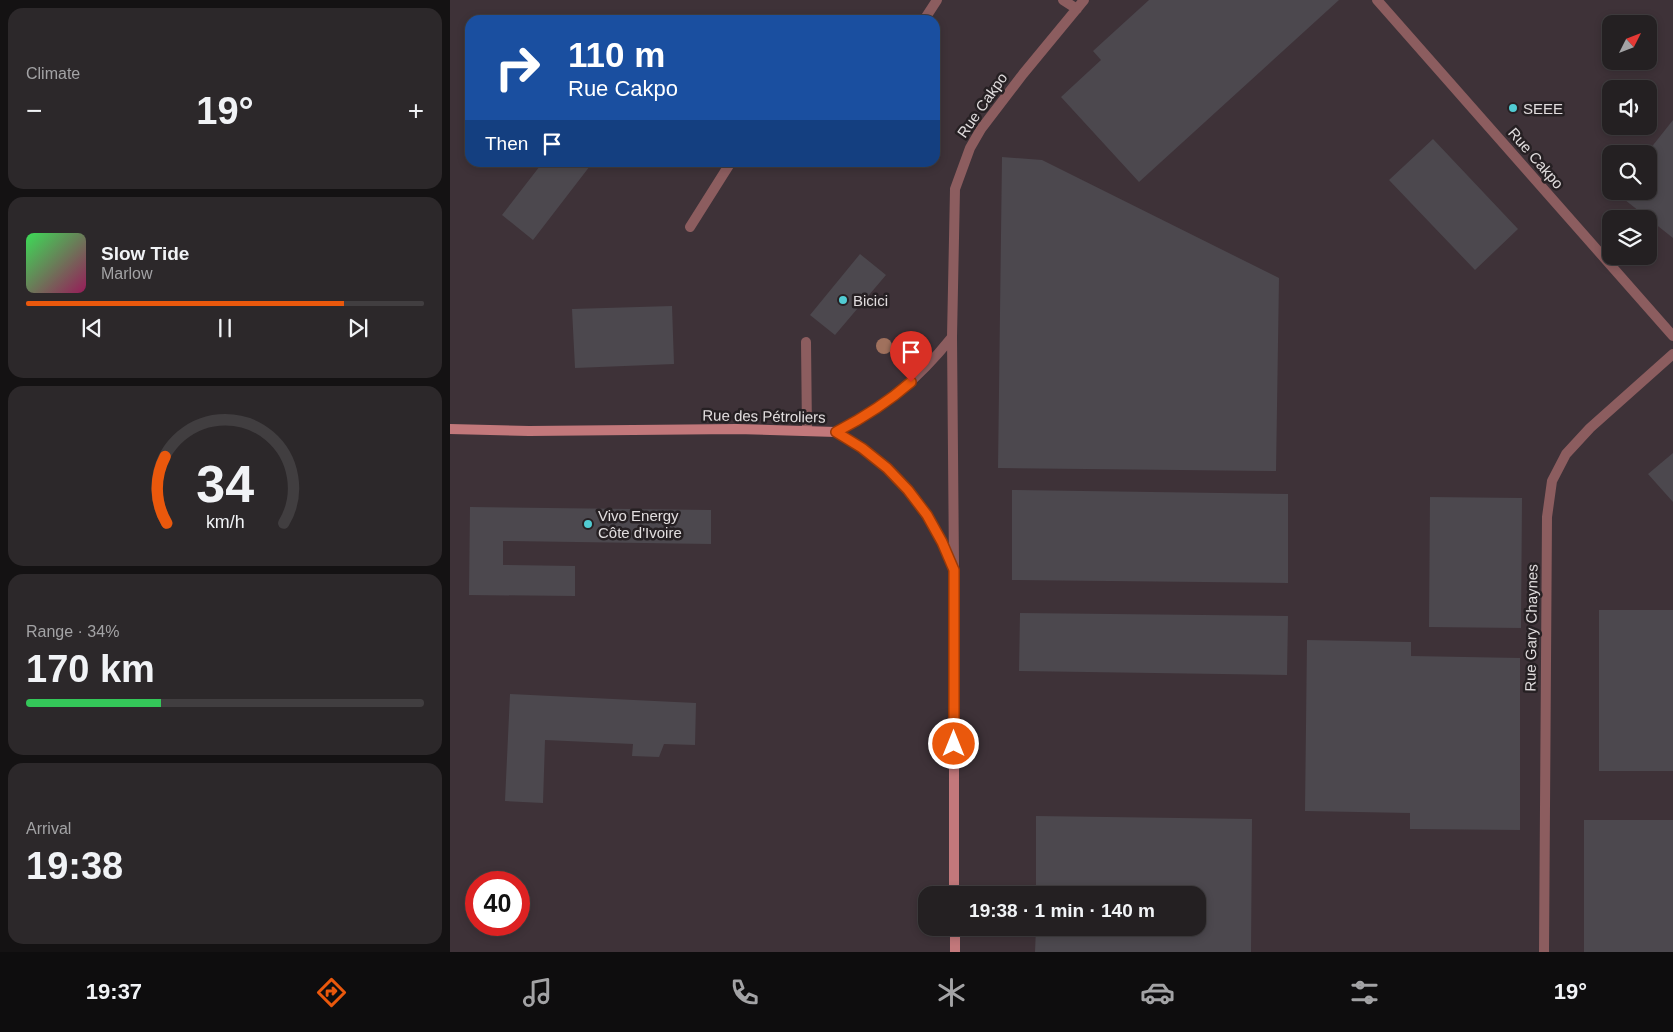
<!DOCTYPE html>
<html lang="en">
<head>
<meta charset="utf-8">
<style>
	body { margin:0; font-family:Arial,sans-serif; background:#2c282a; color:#f1f3f6; height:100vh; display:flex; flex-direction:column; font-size:19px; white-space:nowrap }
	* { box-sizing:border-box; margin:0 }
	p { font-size:16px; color:#a3a3a5 }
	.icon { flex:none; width:28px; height:28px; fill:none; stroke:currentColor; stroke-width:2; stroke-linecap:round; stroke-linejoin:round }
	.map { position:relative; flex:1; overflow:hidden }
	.drawer { display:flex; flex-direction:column; gap:8px; padding:8px; background:#141213; width:450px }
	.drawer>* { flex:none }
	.banner { position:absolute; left:15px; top:15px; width:475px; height:152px; border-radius:15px; box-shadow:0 2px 8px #0003,0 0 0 1px #413e40; background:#1a4fa0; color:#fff; overflow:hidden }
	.needle { width:32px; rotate:48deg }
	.tools { position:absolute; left:1152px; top:15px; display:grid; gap:10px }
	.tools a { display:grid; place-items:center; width:55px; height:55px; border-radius:10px; background:#242022; box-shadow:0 2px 8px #0003,0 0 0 1px #413e40; font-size:25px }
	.speed { position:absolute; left:15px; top:871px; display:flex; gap:10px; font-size:25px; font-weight:700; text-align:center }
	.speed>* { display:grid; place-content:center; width:65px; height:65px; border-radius:50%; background:#242022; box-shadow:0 2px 8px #0003,0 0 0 1px #413e40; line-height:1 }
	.speed .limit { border:8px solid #d22; background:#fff; color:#111 }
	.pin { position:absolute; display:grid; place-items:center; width:42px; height:42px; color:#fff; margin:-51px -21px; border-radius:50% 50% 50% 0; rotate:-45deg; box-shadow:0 0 5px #0007 }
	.pin .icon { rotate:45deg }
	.me { position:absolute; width:55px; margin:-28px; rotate:0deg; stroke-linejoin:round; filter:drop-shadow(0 0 4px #0008) }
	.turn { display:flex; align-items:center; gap:18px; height:105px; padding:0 20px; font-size:22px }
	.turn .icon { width:65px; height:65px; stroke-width:2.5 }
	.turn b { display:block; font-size:35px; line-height:42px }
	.then { display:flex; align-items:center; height:48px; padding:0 20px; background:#0003; gap:10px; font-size:19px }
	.big { font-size:38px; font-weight:700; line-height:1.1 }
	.drawer .tile { flex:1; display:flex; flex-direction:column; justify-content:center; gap:8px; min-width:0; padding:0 18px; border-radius:15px; background:#2c282a }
	.drawer .dial { align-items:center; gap:0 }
	.dial svg { height:130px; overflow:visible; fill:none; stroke:#413e40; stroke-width:7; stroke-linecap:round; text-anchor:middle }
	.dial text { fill:#f1f3f6; stroke:none }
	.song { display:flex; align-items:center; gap:15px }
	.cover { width:60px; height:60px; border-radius:8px; background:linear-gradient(135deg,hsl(130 70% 55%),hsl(330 70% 35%)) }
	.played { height:5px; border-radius:2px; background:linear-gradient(90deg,#ea580c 80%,#413e40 80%) }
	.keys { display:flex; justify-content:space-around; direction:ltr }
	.heat { display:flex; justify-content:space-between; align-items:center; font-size:28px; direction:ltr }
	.charge { height:8px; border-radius:4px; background:linear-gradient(90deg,#34c759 34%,#413e40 0) }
	.trip { position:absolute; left:468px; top:886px; width:288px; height:50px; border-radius:15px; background:#242022; box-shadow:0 2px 8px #0003,0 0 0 1px #413e40; font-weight:700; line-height:50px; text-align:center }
	.tabs { display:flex; height:80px; justify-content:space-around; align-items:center; background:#0e0d0e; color:#a3a3a5 }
	.tabs .icon { width:35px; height:35px }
	.tabs .active { color:#ea580c }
	.tabs b { font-size:22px; color:#f1f3f6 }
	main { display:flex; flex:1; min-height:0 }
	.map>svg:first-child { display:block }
	.built { fill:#3e3238; fill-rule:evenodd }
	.building { fill:#4c484e }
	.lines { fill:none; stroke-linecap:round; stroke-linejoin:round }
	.lane { stroke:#8c5d5f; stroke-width:10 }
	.secondary { stroke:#c2787b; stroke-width:10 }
	.tree { fill:#a0715d }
	.route-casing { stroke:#983908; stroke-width:12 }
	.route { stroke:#ea580c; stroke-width:9 }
	.poi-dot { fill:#51ccd3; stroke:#262023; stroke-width:2 }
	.labels { text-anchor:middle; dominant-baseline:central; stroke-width:5; stroke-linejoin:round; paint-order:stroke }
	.street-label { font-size:15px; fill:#e1ddde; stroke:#262023 }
	.poi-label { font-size:15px; fill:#e1ddde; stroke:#262023; text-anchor:start }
</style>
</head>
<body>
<main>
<section class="drawer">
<div class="tile"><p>Climate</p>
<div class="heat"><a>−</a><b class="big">19°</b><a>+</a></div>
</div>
<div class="tile">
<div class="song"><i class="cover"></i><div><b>Slow Tide</b><p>Marlow</p></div></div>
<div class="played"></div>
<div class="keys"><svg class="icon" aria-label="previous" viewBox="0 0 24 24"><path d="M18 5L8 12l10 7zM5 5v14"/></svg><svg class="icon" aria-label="pause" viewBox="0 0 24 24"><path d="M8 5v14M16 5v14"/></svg><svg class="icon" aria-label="next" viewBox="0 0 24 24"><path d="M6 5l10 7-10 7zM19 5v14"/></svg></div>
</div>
<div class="tile dial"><svg viewBox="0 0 100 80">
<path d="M14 69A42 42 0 1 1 86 69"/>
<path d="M14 69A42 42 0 0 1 13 28" stroke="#ea580c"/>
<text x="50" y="56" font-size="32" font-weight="700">34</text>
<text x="50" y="72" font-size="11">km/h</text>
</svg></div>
<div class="tile"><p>Range · 34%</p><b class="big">170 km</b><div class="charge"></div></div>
<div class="tile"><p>Arrival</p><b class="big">19:38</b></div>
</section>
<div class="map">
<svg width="1223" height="952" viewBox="0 0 1223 952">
	<rect width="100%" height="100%" fill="#302a2d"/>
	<path class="built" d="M0,0h1223v952h-1223zM20,20h465v142h-465zM1161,24h38v37h-38zM1161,89h38v37h-38zM1161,154h38v37h-38zM1161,219h38v37h-38zM26,882h43v43h-43zM476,895h270v33h-270z"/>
	<path class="building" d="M699,0h190l-200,182 -78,-85 40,-37 -8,-9z
		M1223,120v118l-58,-46 34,-1v-37h-3z
		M983,139l85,90 -43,41 -86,-90z
		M552,157l40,3 237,118 -3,193 -278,-3z
		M93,162h50l-60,78 -31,-25z
		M410,254l26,21 -51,60 -25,-20z
		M222,306l2,58 -99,4 -3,-59z
		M1223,453v49l-25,-28z
		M562,490l276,4v89l-276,-3z
		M980,497l92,1 -1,130 -92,-1z
		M20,507l241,3v34l-208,-3v24l72,1v30l-106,-1z
		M1149,610h74v161h-74z
		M570,613l268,3 -1,59 -268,-4z
		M857,640l104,2v14l109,2v172l-110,-1v-16l-105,-2z
		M60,694l186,9 -1,42 -31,-1 -5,13 -27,-1 1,-12 -88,-4 -2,63 -38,-2z
		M586,816l216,3 -1,133h-216l1,-24h160v-33h-160z
		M1134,820h89v132h-89z"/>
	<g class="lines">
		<path class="lane" d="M613,0l14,9
			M927,0l296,336
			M474,20l13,-20
			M240,227l41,-65
			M356,342l1,89
			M386,432c50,-27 80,-50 116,-95
			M504,569l-2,-232 3,-148 15,-41 11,-19 42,-55 61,-74
			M1094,952l3,-435 5,-36 14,-27 24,-26 83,-74"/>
		<path class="secondary" d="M0,429l79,2 208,-2 99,3 26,16 25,20 21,22 19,25 15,27 12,28v325
			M505,928v24"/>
	</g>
	<circle class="tree" cx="434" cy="346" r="8"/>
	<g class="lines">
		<g class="route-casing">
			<path id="route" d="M461,382c-23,20 -48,36 -75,50l26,16 25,20 21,22 19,25 15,27 12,28v174"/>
		</g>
		<use href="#route" class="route"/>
	</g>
	<g class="poi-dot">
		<circle cx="1063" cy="108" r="5"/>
		<circle cx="393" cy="300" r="5"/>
		<circle cx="138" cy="524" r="5"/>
	</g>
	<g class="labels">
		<g class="street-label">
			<text transform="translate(532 105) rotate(-55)">Rue Cakpo</text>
			<text transform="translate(1086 158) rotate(49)">Rue Cakpo</text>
			<text transform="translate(314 416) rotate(1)">Rue des Pétroliers</text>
			<text transform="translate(1081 628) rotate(-89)">Rue Gary Chaynes</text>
		</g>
		<g class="poi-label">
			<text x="1073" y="108">SEEE</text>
			<text x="403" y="300">Bicici</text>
			<text x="148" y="515">Vivo Energy<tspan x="148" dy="17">Côte d'Ivoire</tspan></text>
		</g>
	</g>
</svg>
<div class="tools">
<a><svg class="needle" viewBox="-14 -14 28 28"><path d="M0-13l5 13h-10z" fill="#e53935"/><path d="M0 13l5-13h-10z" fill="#a3a3a5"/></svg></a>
<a><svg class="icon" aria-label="sound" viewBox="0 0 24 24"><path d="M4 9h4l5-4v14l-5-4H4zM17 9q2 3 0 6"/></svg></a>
<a><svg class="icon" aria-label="search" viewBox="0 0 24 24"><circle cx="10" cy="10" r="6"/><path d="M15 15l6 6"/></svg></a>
<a><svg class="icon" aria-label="layers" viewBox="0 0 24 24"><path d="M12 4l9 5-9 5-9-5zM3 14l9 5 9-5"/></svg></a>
</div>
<div class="speed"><div class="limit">40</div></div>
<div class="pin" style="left:461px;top:382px;background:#d93025"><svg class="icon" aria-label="arrive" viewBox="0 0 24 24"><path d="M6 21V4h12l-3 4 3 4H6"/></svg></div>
<svg class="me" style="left:504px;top:744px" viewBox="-20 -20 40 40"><circle r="17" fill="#ea580c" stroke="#fff" stroke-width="3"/><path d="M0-11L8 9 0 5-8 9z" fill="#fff"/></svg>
<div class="trip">19:38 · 1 min · 140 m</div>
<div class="banner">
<div class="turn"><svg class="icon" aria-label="right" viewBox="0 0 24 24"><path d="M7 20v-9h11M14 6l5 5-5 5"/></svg><div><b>110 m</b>Rue Cakpo</div></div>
<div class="then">Then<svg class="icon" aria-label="arrive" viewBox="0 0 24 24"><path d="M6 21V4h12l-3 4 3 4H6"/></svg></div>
</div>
</div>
</main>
<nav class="tabs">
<b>19:37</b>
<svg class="icon active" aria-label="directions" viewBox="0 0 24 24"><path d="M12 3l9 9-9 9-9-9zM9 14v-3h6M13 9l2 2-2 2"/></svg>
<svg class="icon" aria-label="music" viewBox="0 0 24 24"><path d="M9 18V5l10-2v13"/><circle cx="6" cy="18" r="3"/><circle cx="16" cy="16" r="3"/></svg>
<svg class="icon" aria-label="phone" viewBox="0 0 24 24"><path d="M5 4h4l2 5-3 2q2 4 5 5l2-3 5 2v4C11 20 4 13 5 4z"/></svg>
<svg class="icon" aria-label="climate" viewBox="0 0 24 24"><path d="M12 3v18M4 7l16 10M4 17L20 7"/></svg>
<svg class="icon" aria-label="car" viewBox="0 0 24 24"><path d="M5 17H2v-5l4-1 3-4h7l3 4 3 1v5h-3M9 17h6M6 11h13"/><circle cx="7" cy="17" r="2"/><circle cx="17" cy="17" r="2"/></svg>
<svg class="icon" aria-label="filters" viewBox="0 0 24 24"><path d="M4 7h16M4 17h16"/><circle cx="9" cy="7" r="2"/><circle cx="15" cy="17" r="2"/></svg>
<b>19°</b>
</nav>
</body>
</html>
